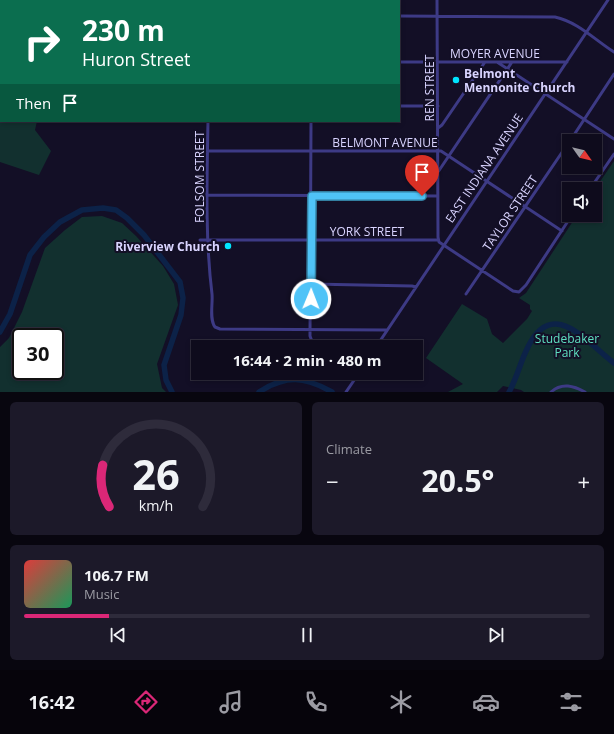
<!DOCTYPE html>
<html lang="en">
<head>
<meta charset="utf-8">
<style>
	body { margin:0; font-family:"Open Sans",sans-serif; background:#1c1929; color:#f1f3f6; height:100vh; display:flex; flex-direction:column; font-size:15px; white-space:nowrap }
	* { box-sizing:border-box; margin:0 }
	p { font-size:13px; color:#9b9ba3 }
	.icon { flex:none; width:22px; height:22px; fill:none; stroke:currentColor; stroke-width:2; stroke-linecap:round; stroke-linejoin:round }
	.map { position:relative; height:392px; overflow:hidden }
	.drawer { display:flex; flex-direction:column; gap:10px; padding:10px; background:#08060f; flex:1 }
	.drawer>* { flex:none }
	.top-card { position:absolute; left:0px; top:0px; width:400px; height:122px; box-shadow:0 2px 6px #0003,0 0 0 1px #2e2b3b; background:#0b6e4f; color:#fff; overflow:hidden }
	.needle { width:26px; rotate:124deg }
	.tools { position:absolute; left:562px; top:134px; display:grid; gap:8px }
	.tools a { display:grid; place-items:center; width:40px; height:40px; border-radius:0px; background:#0e0b1c; box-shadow:0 2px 6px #0003,0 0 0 1px #2e2b3b; font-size:20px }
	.speed { position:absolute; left:12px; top:328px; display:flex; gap:8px; font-size:20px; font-weight:700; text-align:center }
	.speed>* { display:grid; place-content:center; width:52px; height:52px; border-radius:50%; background:#0e0b1c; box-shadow:0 2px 6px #0003,0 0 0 1px #2e2b3b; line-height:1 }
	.speed .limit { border:2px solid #111; border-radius:6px; background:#fff; color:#111 }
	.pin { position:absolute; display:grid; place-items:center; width:34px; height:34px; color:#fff; margin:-41px -17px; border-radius:50% 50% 50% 0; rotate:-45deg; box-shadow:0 0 4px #0007 }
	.pin .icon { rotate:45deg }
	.me { position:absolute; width:44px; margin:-22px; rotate:1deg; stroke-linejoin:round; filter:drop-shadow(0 0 3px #0008) }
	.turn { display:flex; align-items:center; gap:14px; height:84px; padding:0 16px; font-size:18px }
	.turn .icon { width:52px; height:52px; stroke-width:2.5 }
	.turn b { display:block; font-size:28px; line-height:34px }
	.then { display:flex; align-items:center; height:38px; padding:0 16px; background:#0003; gap:8px; font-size:15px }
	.big { font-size:30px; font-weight:700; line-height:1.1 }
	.drawer .widget { flex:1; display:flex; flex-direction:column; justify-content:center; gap:6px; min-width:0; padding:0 14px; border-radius:6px; background:#1c1929 }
	.drawer .dial { align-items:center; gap:0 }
	.dial svg { height:104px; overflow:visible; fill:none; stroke:#2e2b3b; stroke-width:7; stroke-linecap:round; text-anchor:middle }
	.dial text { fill:#f1f3f6; stroke:none }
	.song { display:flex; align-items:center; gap:12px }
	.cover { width:48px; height:48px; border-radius:6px; background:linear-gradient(135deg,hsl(0 70% 55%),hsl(150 70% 35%)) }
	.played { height:4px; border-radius:2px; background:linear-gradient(90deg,#db2777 15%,#2e2b3b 15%) }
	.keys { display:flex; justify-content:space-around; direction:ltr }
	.heat { display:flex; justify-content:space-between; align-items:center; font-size:22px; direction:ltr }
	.drawer .tiles { flex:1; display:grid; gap:10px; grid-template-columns:1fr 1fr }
	.widget:last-child { grid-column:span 2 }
	.trip { position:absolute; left:191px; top:340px; width:232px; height:40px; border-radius:0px; background:#0e0b1c; box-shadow:0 2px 6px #0003,0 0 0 1px #2e2b3b; font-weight:700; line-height:40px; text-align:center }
	.tab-bar { display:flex; height:64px; justify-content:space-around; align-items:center; background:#06040b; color:#9b9ba3 }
	.tab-bar .icon { width:28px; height:28px }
	.tab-bar .active { color:#db2777 }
	.tab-bar b { font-size:18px; color:#f1f3f6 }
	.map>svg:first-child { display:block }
	.green { fill:#12302f; fill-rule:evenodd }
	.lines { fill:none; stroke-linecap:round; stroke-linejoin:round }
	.river { stroke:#0c2248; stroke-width:5.5 }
	.minor { stroke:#3d3a85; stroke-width:3 }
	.route-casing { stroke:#337fa1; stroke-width:10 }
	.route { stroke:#4fc3f7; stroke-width:7 }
	.poi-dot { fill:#00e5ff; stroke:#130f26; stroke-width:1.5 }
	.labels { text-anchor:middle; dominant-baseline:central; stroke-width:4; stroke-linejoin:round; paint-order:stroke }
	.street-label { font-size:12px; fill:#d9d4ff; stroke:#130f26 }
	.poi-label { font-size:12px; font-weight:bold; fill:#d9d4ff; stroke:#130f26; text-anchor:start }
	.park-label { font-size:12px; fill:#5fe0c0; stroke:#130f26 }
</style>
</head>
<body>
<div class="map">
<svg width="614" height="392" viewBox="0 0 614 392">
	<rect width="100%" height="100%" fill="#130f26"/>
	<path class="green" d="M0,100h1v21h36l-2,9 16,21 -12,24 -39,-13z
		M614,161v231h-90l-3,-2 -18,-4 -6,6h-49l15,-8 -37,-26 36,-54 25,15 5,15 11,9 24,-24 5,-8 -2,-2v-4l-11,-7 7,-5 51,-78h18v-26z
		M102,216l20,7 14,13 27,30 11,18 4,21 -21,59 5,24 4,4h-166v-45l9,-9 13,-26 23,-64 20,-18 17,-13zM21,337h34v34h-34z"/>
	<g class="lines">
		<path class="river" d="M0,332l10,-18 20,-59 14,-18 16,-15 22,-12 21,-2 13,2 11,8 17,17 36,47 3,16 -2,17 -17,50 2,15 6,12
			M259,392c27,-17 45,-16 73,0
			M509,392c8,-14 11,-29 18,-43 25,-54 59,-7 87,14"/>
		<path class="minor" d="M29,0v1
			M129,0l4,1
			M437,0l1,237 1,5 74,49 6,1 7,-7 46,-70
			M179,1l1,-1
			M311,1v-1
			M399,16l156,1c23,5 40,23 59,35
			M0,36h1
			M399,62h168
			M497,62l117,77
			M399,106h39
			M208,121c-1,58 -3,116 4,173 1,10 -3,25 3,33l5,2 167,1
			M311,121l-1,215 4,11
			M438,128l4,-3 43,-63
			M570,141l44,-67
			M207,151h234l121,80
			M438,172l74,-110
			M590,189l24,-35
			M207,195l231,1
			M200,240h238
			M311,284l101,2 4,1
			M466,294l103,-152
			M376,347l232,-347
			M346,392l13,-19
			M551,392c11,-10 23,-6 34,0"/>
	</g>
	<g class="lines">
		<g class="route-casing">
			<path id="route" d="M311,299l1,-103h110"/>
		</g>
		<use href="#route" class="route"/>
	</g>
	<g class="poi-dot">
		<circle cx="456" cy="80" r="4"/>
		<circle cx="228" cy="246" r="4"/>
	</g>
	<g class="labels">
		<g class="street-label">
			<text x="495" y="53">MOYER AVENUE</text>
			<text transform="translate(429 88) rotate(-90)">REN STREET</text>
			<text x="385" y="142">BELMONT AVENUE</text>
			<text transform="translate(484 168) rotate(-56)">EAST INDIANA AVENUE</text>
			<text transform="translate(199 177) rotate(-90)">FOLSOM STREET</text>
			<text transform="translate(510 213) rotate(-56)">TAYLOR STREET</text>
			<text x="367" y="231">YORK STREET</text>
		</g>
		<g class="poi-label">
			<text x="464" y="73">Belmont<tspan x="464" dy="14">Mennonite Church</tspan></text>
			<text x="220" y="246" text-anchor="end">Riverview Church</text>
		</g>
		<g class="park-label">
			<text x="567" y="338">Studebaker<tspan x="567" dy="14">Park</tspan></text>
		</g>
	</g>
</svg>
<div class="tools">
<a><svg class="needle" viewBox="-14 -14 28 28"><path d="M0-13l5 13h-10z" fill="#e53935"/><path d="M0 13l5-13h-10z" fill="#9b9ba3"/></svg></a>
<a><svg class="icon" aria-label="sound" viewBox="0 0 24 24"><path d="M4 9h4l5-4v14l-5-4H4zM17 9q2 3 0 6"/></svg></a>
</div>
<div class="speed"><div class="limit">30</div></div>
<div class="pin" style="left:422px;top:196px;background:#d93025"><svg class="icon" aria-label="arrive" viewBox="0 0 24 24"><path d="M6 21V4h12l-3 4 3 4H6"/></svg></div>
<svg class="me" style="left:311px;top:299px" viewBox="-20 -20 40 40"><circle r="17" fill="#4fc3f7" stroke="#fff" stroke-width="3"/><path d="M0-11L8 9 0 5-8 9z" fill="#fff"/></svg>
<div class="trip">16:44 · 2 min · 480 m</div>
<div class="top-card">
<div class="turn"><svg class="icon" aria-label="right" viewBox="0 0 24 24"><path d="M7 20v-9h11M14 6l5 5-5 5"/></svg><div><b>230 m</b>Huron Street</div></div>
<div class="then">Then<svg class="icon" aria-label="arrive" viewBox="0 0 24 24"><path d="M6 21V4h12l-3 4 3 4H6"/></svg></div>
</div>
</div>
<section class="drawer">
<div class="tiles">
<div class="widget dial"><svg viewBox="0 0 100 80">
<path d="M14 69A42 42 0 1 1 86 69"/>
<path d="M14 69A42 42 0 0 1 9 37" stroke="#db2777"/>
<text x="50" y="56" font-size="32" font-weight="700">26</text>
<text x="50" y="72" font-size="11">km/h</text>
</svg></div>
<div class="widget"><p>Climate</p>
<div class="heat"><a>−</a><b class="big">20.5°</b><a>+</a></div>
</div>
<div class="widget">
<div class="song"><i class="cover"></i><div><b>106.7 FM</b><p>Music</p></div></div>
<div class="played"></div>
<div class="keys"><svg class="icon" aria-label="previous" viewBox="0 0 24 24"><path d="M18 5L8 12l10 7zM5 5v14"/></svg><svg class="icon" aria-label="pause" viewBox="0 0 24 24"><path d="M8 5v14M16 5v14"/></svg><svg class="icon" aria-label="next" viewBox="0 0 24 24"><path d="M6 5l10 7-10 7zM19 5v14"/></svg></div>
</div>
</div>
</section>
<nav class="tab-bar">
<b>16:42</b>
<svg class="icon active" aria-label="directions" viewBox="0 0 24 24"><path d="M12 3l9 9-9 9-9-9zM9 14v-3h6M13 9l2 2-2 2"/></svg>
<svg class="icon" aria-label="music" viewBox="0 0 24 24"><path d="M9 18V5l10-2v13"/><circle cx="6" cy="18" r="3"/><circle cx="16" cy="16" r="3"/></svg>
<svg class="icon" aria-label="phone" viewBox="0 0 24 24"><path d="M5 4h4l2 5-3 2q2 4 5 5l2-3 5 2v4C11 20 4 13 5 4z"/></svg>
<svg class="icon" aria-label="climate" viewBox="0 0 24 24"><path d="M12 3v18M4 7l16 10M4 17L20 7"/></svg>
<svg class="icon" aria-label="car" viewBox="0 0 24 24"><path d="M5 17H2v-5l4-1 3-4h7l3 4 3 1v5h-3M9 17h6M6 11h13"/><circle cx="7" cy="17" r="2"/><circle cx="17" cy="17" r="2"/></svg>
<svg class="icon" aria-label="filters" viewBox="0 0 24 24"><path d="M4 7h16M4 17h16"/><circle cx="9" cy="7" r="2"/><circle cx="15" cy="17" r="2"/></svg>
</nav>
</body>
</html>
